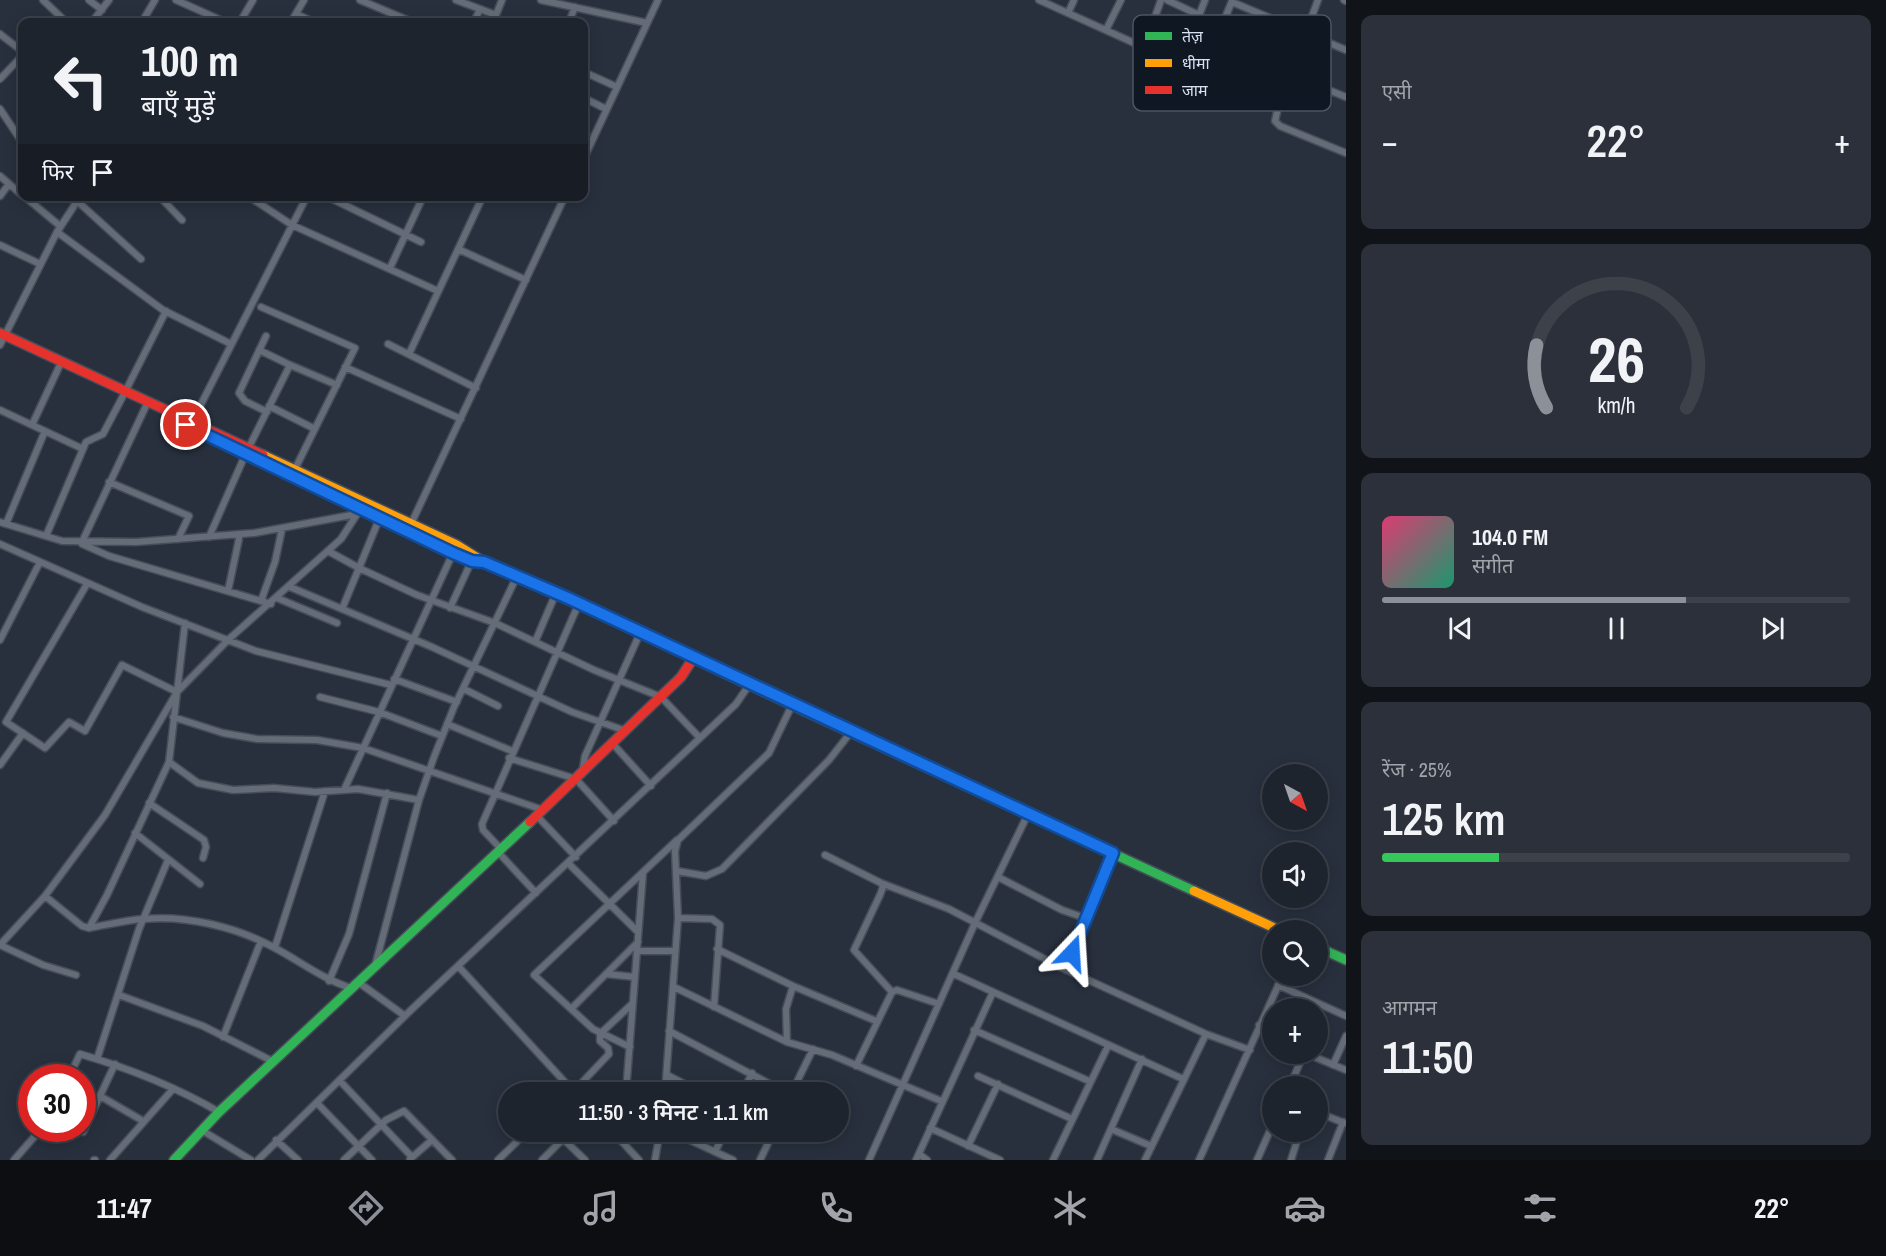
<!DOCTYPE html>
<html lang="hi">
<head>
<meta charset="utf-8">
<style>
	body { margin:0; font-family:"Archivo Narrow","Noto Sans Devanagari",sans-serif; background:#2b303a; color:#f1f3f6; height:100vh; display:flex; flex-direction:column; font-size:22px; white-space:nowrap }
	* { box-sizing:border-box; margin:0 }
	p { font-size:20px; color:#a1a4aa }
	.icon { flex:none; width:33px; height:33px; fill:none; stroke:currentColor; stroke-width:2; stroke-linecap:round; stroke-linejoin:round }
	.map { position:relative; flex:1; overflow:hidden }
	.drawer { display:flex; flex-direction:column; gap:15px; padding:15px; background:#101419; width:540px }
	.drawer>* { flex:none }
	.top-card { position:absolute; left:18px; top:18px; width:570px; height:183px; border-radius:12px; box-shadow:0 3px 15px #0003,0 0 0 2px #3c414a; background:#1e242e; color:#f1f3f6; overflow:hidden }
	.needle { width:39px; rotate:140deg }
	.fabs { position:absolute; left:1262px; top:764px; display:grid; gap:12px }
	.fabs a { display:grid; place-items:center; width:66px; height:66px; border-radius:50%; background:#1e242e; box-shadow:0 3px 15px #0003,0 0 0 2px #3c414a; font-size:30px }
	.speed { position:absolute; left:18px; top:1064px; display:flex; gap:12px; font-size:30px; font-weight:700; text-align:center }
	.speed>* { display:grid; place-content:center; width:78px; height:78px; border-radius:50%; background:#1e242e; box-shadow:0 3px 15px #0003,0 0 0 2px #3c414a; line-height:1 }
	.speed .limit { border:9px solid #d22; background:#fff; color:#111 }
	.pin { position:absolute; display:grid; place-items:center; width:51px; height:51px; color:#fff; margin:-26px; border:3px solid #fff; border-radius:50%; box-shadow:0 2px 6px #0007 }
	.me { position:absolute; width:66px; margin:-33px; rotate:20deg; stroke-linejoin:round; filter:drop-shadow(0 0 4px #0008) }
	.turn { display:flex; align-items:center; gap:21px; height:126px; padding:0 24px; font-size:27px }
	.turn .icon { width:78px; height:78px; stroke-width:2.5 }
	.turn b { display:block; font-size:42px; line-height:51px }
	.then { display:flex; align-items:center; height:57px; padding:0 24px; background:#0003; gap:12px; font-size:22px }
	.big { font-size:45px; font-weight:600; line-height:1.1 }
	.drawer .tile { flex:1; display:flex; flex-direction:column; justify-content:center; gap:9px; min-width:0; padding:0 21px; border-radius:12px; background:#2b303a }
	.drawer .dial { align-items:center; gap:0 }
	.dial svg { height:156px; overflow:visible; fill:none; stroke:#3c414a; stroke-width:7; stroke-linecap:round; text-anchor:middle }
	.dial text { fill:#f1f3f6; stroke:none }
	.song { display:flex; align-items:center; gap:18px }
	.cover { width:72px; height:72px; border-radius:9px; background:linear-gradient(135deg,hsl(340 70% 55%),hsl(160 70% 35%)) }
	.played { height:6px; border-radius:3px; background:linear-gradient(90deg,#8c9099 65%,#3c414a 65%) }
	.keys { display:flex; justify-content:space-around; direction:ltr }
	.heat { display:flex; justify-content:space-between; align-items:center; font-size:33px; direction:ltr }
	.charge { height:9px; border-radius:4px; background:linear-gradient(90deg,#34c759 25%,#3c414a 0) }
	.trip { position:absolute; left:498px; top:1082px; width:351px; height:60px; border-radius:30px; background:#1e242e; box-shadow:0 3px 15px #0003,0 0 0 2px #3c414a; font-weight:600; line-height:60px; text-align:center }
	.dock { display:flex; height:96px; justify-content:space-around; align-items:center; background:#0c0e12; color:#a1a4aa }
	.dock .icon { width:42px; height:42px }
	.dock .current { color:#8c9099 }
	.dock b { font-size:27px; color:#f1f3f6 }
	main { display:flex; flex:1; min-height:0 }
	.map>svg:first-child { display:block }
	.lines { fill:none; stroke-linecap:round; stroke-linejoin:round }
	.street-casing { stroke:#464d59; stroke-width:9 }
	.fast-casing { stroke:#464d59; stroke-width:12 }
	.slow-casing { stroke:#464d59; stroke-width:12 }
	.jam-casing { stroke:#464d59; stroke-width:12 }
	.street { stroke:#646c77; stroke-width:6 }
	.fast { stroke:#30b455; stroke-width:9 }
	.slow { stroke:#ff9f0a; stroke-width:9 }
	.jam { stroke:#e5322d; stroke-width:9 }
	.route-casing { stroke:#114b97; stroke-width:15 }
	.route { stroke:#1a73e8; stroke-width:10 }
	.key { fill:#0f1722; stroke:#4b5460; stroke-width:1.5 }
	.key-label { font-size:16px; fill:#d6e1f1 }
</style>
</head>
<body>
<main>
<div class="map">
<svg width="1346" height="1160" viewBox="0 0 1346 1160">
	<rect width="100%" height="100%" fill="#28303e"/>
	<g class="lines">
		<g class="street-casing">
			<path id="street" d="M43,0l23,22
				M89,0l13,10
				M176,0l49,22
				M360,0l52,22
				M456,0l40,15 6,-15
				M541,0l106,23
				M1039,0l239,108 40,-108
				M1167,0l32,15
				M1344,0l2,1
				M1232,2l114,48
				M1068,13l6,-13
				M296,14l18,8
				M92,22l17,-22
				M142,22l13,-22
				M240,22l13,-22
				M291,22l13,-22
				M474,22l6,-13
				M569,22l6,-15
				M1106,30l15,-30
				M0,34l22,17
				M1214,44l132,53
				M1144,48l17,-48
				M1180,64l25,-64
				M584,72l33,15
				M1202,74l30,-73
				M0,79l22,-23
				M584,98l22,11
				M1278,108l-3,13 5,5 66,27
				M0,109l22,33
				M584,158l74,-158
				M0,176l22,19
				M0,196l9,-12
				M24,196l36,30
				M159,196l23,24
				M248,196l44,29 146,66
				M326,196l95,46
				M76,200l65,59
				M57,232l106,78 68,34
				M0,245l40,19
				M458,249l68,31
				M390,268l31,-67 -9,-5
				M261,307l94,41 -60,121
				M266,336l-27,57 6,8 22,11
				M388,344l88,44
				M0,345l57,-113 17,-26 3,-10
				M259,350l31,15
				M409,354l74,-158
				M345,367l116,52
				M126,390l40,-79
				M269,406l46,23
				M0,410l83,39 -37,87
				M193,420l114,-224
				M32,425l27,-58
				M249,447l41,-82 47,20
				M83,449l3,-7 17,-8 20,-38
				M109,482l80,34 -11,23
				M0,522l62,19 74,1 118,-9 103,-19
				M6,524l39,-93
				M411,524l154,-328
				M209,537l37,-84
				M82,542l64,-136
				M0,544l142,63 114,44 135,34
				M82,544l27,12 162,48
				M328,551l31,17 21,-51
				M87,584l-81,138 39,26 24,-26 16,9 37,-66 55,27
				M290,587l142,60 140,65 54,19
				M228,591l12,-57
				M277,598l60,25
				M261,601l14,-39 7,-33
				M450,608l22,-48
				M342,609l17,-41 58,27 78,28 99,47 67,27 39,41
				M0,640l40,-78
				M535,642l21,-49
				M394,679l63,23
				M464,689l34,17
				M320,697l59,15 63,24
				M173,717l50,16 34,6 60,1 46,8 180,62
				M447,724l65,27
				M613,744l38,42
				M509,758l67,21 38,42
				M169,762l29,21 35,7 41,-2 41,4 43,-3 61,11
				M0,765l23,-32
				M582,774l3,-18 56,-125
				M344,790l109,-237
				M149,803l55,37 2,7 -3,11
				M537,816l39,41
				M135,833l65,51
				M501,849l-18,-19 -1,-6 97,-221
				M498,852l38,41
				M825,855l56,28 2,4 -3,8 -26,55 38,42
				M569,864l69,68
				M677,871l29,5 16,-7 107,-109 22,-28
				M998,877l64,33 23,8
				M881,883l68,26 113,59 144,66 44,16
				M45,896l37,30 7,2c18,-3 36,-8 55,-9 42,-4 92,8 129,28 27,14 49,32 78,41
				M678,918l34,1 8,6 -6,82
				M89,928l18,-33 62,-133 16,-139
				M0,945l45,-49 60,-81 72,-123 52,-53 112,-100 20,-31
				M0,945l43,20 33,10
				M275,947l50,-156
				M717,949l76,37 83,35
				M637,951h38
				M375,966l44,-166 15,-43 20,-50 63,-131
				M459,967l115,125
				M1066,970l47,-117
				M606,974l29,3
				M954,974l229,105
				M329,981l20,-47 38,-141
				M358,982l47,34
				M1278,985l68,31
				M674,987l113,55 45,13 109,46
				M119,995l84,31 71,36
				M571,1009l67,-67
				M1259,1025l13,8
				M974,1030l115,51
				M669,1031l116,61
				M223,1037l38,-96
				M787,1042l-1,-33 7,-23
				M630,1047l-37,-18 -59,-54 143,-135
				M1305,1053l41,17
				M97,1059l42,-130 29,-69
				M1333,1065l13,-29
				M856,1066l36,-74 5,-2 42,14
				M667,1075l33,17
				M978,1076l94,43
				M69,1077l11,-23c48,14 96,33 139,58
				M340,1081l72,76
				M1290,1086l14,-33
				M573,1092l36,-38 -1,-6 -8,-7v-7l33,-31
				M626,1092l17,-219
				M665,1092l13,-174 -3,-67 3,-11 91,-87 23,-48
				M743,1092l9,-19
				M792,1092l21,-43
				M100,1096l43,25
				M318,1104l54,56
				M1317,1112l27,11
				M930,1128l70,32
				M1111,1129l40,17
				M203,1131l48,29
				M555,1131l30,29
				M612,1131l27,29
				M670,1131l63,29
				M1277,1131l20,10 -6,19
				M83,1132l32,-68
				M276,1140l22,20
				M968,1146l30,-62
				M715,1152l10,-21
				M919,1154l8,6
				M410,1159l22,-19
				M14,1160l28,-32
				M94,1160h1
				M110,1160l63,-71
				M258,1160l153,-150 289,-272 36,-34 13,-19
				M344,1160l42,-40 18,-9 48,49
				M498,1160l30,-29
				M542,1160l22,-22
				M655,1160l5,-29
				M760,1160l14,-29
				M869,1160l106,-237 53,-109
				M916,1160l77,-168
				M1053,1160l55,-114
				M1097,1160l45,-101
				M1145,1160l61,-126
				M1199,1160l84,-185
				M1257,1160l15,-34
				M1328,1160l15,-38"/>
		</g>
		<g class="fast-casing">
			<path id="fast" d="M410,532l62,29 12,1
				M805,711l389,180
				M1317,947l29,13
				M174,1160l45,-48 311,-290"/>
		</g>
		<g class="slow-casing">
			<path id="slow" d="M263,455l194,90 27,17 101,45
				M1194,891l85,39"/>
		</g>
		<g class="jam-casing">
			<path id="jam" d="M0,333l263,122
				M585,607l220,104
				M530,822l151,-145 13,-20"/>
		</g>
		<use href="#street" class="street"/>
		<use href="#fast" class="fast"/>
		<use href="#slow" class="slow"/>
		<use href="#jam" class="jam"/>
	</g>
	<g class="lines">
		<g class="route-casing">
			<path id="route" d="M186,425l267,128 19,8 12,1 84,36 545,255 -41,100"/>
		</g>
		<use href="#route" class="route"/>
	</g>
	<rect x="1133" y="15" width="198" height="96" rx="9" class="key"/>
	<rect x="1145" y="32" width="27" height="8" fill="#30b455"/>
	<rect x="1145" y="59" width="27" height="8" fill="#ff9f0a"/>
	<rect x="1145" y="86" width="27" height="8" fill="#e5322d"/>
	<g class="key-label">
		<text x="1182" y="42">तेज़</text>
		<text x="1182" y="69">धीमा</text>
		<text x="1182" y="96">जाम</text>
	</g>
</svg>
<div class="fabs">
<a><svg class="needle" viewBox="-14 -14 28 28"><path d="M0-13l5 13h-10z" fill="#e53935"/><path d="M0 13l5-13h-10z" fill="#a1a4aa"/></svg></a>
<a><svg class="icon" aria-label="sound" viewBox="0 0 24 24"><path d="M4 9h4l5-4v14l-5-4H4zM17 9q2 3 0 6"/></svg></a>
<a><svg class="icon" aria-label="search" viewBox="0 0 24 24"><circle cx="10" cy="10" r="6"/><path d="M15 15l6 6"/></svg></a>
<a>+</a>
<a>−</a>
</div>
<div class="speed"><div class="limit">30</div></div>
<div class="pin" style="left:186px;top:425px;background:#d93025"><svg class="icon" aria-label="arrive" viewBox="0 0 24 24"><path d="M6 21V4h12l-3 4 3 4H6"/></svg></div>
<svg class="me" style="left:1072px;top:953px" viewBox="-20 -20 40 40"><path d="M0-17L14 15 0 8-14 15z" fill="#1a73e8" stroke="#fff" stroke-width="4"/></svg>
<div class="trip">11:50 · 3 मिनट · 1.1 km</div>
<div class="top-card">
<div class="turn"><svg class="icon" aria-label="left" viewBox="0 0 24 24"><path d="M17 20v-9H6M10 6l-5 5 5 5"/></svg><div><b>100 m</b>बाएँ मुड़ें</div></div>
<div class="then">फिर<svg class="icon" aria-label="arrive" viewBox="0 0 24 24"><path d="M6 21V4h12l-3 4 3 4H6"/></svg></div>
</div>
</div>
<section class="drawer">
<div class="tile"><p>एसी</p>
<div class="heat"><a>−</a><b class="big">22°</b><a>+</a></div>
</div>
<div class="tile dial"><svg viewBox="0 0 100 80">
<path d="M14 69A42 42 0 1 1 86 69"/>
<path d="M14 69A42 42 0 0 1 9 37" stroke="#8c9099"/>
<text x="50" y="56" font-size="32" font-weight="700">26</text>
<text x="50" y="72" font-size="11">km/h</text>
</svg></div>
<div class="tile">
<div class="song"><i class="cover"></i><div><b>104.0 FM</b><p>संगीत</p></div></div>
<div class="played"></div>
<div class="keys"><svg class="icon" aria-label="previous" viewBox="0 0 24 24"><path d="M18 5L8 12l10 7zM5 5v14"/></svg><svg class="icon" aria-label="pause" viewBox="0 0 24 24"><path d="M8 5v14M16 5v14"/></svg><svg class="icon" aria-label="next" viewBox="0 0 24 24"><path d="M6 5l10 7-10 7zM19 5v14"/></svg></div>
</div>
<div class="tile"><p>रेंज · 25%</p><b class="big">125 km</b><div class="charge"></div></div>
<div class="tile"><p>आगमन</p><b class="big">11:50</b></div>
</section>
</main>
<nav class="dock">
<b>11:47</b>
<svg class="icon current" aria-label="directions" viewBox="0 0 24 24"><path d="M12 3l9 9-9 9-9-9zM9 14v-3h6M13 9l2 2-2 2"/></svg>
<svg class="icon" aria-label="music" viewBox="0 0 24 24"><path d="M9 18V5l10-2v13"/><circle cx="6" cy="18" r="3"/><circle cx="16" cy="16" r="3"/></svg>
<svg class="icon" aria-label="phone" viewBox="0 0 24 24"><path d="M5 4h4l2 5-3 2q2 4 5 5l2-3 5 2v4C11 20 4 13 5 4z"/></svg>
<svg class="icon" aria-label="climate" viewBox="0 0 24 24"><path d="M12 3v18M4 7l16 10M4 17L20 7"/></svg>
<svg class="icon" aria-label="car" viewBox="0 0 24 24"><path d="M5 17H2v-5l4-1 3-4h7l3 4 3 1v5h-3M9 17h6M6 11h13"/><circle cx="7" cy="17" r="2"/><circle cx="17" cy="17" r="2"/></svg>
<svg class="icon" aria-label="filters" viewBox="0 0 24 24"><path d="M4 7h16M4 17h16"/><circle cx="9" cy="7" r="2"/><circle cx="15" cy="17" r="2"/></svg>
<b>22°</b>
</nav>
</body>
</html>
